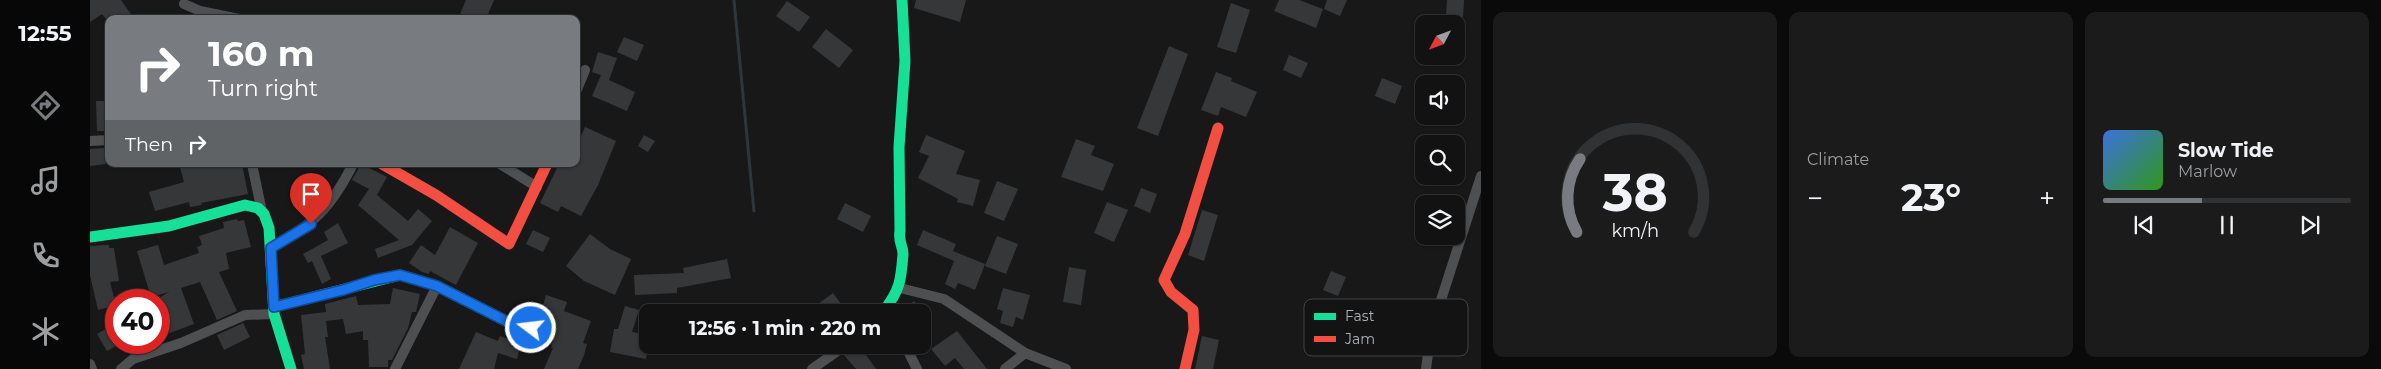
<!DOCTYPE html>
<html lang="en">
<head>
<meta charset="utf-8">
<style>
	body { margin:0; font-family:Montserrat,sans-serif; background:#1b1b1c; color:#f1f3f6; height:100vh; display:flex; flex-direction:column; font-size:19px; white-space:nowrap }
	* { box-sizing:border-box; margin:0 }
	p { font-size:16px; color:#9c9ea0 }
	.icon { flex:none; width:28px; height:28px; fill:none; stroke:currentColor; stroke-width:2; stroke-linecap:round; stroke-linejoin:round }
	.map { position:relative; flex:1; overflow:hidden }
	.details { display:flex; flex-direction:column; gap:12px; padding:12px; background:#0a0a0a; width:900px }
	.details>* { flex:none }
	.guide { position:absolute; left:15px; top:15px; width:475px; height:152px; border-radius:10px; box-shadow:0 1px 4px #0004,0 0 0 1px #313233; background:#787c80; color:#fff; overflow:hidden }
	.needle { width:32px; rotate:229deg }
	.buttons { position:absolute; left:1325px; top:15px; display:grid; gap:10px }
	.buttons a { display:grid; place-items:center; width:50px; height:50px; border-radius:10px; background:#121213; box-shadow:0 1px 4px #0004,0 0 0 1px #313233; font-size:25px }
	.speed { position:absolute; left:15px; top:289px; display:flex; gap:10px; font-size:25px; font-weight:700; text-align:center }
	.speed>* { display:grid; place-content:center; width:65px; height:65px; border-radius:50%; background:#121213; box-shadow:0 1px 4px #0004,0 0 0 1px #313233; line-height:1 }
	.speed .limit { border:8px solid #d22; background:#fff; color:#111 }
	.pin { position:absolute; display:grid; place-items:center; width:42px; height:42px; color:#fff; margin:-51px -21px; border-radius:50% 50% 50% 0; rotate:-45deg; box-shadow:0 0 5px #0007 }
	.pin .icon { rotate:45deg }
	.me { position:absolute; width:55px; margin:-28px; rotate:285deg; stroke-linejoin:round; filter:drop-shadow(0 0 4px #0008) }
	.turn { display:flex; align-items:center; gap:18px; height:105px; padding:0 20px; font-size:22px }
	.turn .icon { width:65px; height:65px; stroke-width:2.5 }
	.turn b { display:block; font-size:35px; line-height:42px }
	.then { display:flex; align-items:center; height:48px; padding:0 20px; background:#0003; gap:10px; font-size:19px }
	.big { font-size:38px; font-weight:700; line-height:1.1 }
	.details .widget { flex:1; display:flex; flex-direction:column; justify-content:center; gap:8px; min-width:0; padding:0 18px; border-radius:10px; background:#1b1b1c }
	.details .dial { align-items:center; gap:0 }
	.dial svg { height:130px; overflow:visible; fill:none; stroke:#313233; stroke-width:7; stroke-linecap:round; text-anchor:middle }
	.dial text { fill:#f1f3f6; stroke:none }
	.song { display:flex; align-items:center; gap:15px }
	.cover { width:60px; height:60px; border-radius:8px; background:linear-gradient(135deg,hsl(220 70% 55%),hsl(110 70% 35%)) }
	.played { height:5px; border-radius:2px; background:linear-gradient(90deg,#787c80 40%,#313233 40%) }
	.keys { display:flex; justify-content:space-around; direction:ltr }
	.heat { display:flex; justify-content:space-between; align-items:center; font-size:28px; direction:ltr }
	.details .tiles { flex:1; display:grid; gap:12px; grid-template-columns:repeat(3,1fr) }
	.trip { position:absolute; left:549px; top:304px; width:292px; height:50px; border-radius:10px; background:#121213; box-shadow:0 1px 4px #0004,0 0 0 1px #313233; font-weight:700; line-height:50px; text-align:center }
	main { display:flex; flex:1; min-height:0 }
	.tab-bar { display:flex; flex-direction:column; width:90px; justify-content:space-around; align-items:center; background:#070708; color:#9c9ea0 }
	.tab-bar .icon { width:35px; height:35px }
	.tab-bar .current { color:#787c80 }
	.tab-bar b { font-size:22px; color:#f1f3f6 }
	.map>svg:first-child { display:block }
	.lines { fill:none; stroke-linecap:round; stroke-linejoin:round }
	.stream { stroke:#2d3639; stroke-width:3 }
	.building { fill:#363738 }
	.street { stroke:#4d4f51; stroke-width:10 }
	.fast { stroke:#16e098; stroke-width:11 }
	.jam { stroke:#f24e42; stroke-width:11 }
	.route-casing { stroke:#114b97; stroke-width:12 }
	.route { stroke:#1a73e8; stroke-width:9 }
	.key { fill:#131314; stroke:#414345; stroke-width:1 }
	.key-label { font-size:14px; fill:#abb2b8 }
</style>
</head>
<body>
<main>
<nav class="tab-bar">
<b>12:55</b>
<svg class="icon current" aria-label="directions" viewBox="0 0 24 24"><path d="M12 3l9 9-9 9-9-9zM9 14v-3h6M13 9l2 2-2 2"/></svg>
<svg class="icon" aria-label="music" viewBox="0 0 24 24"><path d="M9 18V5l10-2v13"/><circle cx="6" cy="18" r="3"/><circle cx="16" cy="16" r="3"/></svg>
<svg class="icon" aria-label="phone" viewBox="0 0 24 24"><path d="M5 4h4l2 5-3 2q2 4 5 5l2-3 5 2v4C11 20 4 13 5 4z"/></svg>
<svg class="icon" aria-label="climate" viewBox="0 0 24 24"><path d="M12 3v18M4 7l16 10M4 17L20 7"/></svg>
</nav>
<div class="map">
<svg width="1391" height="369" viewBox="0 0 1391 369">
	<rect width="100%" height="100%" fill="#181819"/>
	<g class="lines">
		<path class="stream" d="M644,0l20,211"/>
	</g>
	<path class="building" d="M0,0h31l10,14 -6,5h-19l-4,-5 -12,8z
		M376,0h28l-8,19h-28z
		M826,0h50l-6,22 -46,-14z
		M1189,0h20l24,9 -7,19 -42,-17z
		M1237,0h20l-7,16 -16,-7z
		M1357,0h17l-1,17 -17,-2z
		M697,1l23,16 -11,15 -23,-16z
		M1141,3l19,7 -14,43 -19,-6z
		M736,29l27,21 -14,18 -27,-21z
		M534,37l20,8 -7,16 -20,-9z
		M1079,46l19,8 -30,82 -21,-8z
		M508,52l19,6 -8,22 26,12 -8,19 -35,-15 9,-21 -9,-3z
		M1199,55l19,8 -7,15 -18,-8z
		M1126,72l16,6 -1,3 26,11 -11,25 -25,-10 -3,9 -17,-6z
		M1292,78l20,8 -7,18 -20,-8z
		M6,101h13v30h-12z
		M495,127l31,14 -18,44 -17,31 -20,-10 -3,6 -18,-9 19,-39h17v-17z
		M554,135l11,6 -7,11 -10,-6z
		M836,135l39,16 -9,23 24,6 -7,26 -16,-4 1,-3 -40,-21 11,-22 -10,-4z
		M986,139l19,7 -4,9 23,9 -11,27 -42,-14z
		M14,148l2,16 -16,2v-17z
		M89,164h63l6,30 -47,9 1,2 -12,2 -1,-5 -34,9 -6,-19 35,-10z
		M271,164l26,13 -10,18 31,26 10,-12 14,12 -20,24 -34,13 -3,-9 24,-9 -41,-35 11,-16 -17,-9z
		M907,181l21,8 -14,32 -20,-8z
		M1051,188l16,6 -7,19 -16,-7z
		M1017,202l21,8 -14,32 -20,-9z
		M755,203l26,13 -8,16 -26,-13z
		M1112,210l16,5 -14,46 -16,-6z
		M147,219l1,2 6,-1 7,27 -25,6 3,16 -10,3 18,39 -20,9 -17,-38 -19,6 13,36 -35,13v-39l10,-6 -18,5 -14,-46 21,-6 6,20 35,-12 -2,-6 5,-2 -3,-9 25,-8 -1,-6z
		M248,223l10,20 -27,13 10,23 -9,5 -10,-23 -4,2 -5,-9 25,-14 -4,-8z
		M360,227l28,16 -22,42 -26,-14 -1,3 -7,-2 -13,-9 12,-18 14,10z
		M443,230l17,8 -7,14 -17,-8z
		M833,230l33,14 -3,7 32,13 -10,26 -17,-7 -3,6 -10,-5 9,-23 -37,-16z
		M500,234l20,15 21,10 -16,36 -31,-14 -18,-15z
		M907,236l21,8 -12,30 -21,-8z
		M19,245v3h5l5,33 -9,1 6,23 -18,5 -8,-35v-29z
		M637,259l4,19 -54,10v5l-42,2 -1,-20 50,-2 -1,-5z
		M979,267l17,3 -5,35 -18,-3z
		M1241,271l15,6 -8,19 -15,-6z
		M303,288l27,6 -4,18h-4l-4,16 -16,32h-4v7h-19l-1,-27h-5v-9l-17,3 -3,-15 -17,2 2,16h-3l5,32h-26l-3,-14 4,-1 -4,-39 25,-3 -1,-8 31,-8 2,9 32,-1z
		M913,288l27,7 -7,25 -7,-3 -3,10 -13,-4 3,-12 -6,-2z
		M743,293l14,19h-40z
		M456,295l21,7 -3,9 27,10 -8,22 4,1 -3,11 -6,14h-34l9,-21h-2l5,-20 -18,-6z
		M824,301l10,11h-23z
		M535,306l14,4 -7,22 14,2 -2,11h4l-2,14 -36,-7 4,-23h4z
		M153,323l7,14 -26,13 -7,-15z
		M23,325l3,6v15l-9,5 -10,-17z
		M867,331l30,38h-23l-9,-11 -10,8 -14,-17z
		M386,332l22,9 2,-5 21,7 -4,16 -19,-6 -4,16h-35z
		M1112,336l17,4 -6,29h-18z
		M763,345h10l6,7 -3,3 10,14h-20l-12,-14 6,-5z"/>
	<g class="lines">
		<path class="street" d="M94,4l16,7 39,8
			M486,92l9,-22
			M0,141l19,-1
			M162,164l10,48
			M410,164l37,23
			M181,248c43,-24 60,-40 82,-84
			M810,288l44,11 81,54 41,16
			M815,345l12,24
			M0,364l2,5
			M31,369l12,-10 48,-16 64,-28 29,-1
			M305,369l42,-83
			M722,369l34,-24
			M915,369l20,-16
			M1336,369l5,-38 50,-155"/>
		<path class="fast" d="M0,237l79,-11 76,-21 13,3 6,6 5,14 5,86 17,55
			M184,307l126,-32 37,11 69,35 25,7
			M793,312c17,-22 18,-31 20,-58 0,-9 -5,-11 -3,-23l-1,-84 6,-86 -3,-61"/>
		<path class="jam" d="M292,164l54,31 73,49 38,-80
			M1095,369l9,-39 -1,-20 -22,-18 -7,-12 21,-46 33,-106"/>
	</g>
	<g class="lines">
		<g class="route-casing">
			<path id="route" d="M221,224l-40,24 3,59 69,-17 31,-10 26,-5 37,11 69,35 25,7"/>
		</g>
		<use href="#route" class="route"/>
	</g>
	<rect x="1214" y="299" width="164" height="57" rx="8" class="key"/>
	<rect x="1224" y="313" width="22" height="7" fill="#16e098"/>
	<rect x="1224" y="336" width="22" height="6" fill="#f24e42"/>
	<g class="key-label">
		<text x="1255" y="321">Fast</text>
		<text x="1255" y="344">Jam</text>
	</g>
</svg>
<div class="buttons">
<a><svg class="needle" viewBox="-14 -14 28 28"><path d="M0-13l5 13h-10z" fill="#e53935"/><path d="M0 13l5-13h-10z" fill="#9c9ea0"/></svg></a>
<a><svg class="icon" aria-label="sound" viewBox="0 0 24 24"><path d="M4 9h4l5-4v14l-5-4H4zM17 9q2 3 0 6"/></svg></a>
<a><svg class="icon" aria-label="search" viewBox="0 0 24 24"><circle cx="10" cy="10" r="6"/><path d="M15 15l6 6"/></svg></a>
<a><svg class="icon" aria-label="layers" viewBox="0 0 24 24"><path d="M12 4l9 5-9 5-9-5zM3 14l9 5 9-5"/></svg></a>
</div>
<div class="speed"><div class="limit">40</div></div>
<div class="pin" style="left:221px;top:224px;background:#d93025"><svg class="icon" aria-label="arrive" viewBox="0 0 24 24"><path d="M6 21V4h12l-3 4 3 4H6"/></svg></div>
<svg class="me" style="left:441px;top:328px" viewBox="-20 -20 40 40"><circle r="17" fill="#1a73e8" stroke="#fff" stroke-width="3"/><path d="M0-11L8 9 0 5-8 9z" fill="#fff"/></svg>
<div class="trip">12:56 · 1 min · 220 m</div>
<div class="guide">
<div class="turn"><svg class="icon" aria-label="right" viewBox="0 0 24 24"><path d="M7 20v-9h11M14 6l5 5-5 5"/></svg><div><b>160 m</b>Turn right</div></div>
<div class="then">Then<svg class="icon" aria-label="right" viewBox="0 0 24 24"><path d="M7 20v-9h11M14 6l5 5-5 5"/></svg></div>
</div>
</div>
<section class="details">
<div class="tiles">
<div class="widget dial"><svg viewBox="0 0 100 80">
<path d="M14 69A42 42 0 1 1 86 69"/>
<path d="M14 69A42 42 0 0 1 16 24" stroke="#787c80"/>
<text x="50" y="56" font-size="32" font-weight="700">38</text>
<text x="50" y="72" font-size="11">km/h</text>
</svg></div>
<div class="widget"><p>Climate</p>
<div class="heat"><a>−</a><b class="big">23°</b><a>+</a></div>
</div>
<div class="widget">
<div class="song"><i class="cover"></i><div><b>Slow Tide</b><p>Marlow</p></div></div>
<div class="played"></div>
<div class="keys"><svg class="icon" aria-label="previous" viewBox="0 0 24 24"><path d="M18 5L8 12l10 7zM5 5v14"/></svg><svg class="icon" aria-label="pause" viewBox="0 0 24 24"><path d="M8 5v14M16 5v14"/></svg><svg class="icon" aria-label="next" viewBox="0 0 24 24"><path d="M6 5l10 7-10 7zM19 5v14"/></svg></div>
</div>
</div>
</section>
</main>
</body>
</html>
